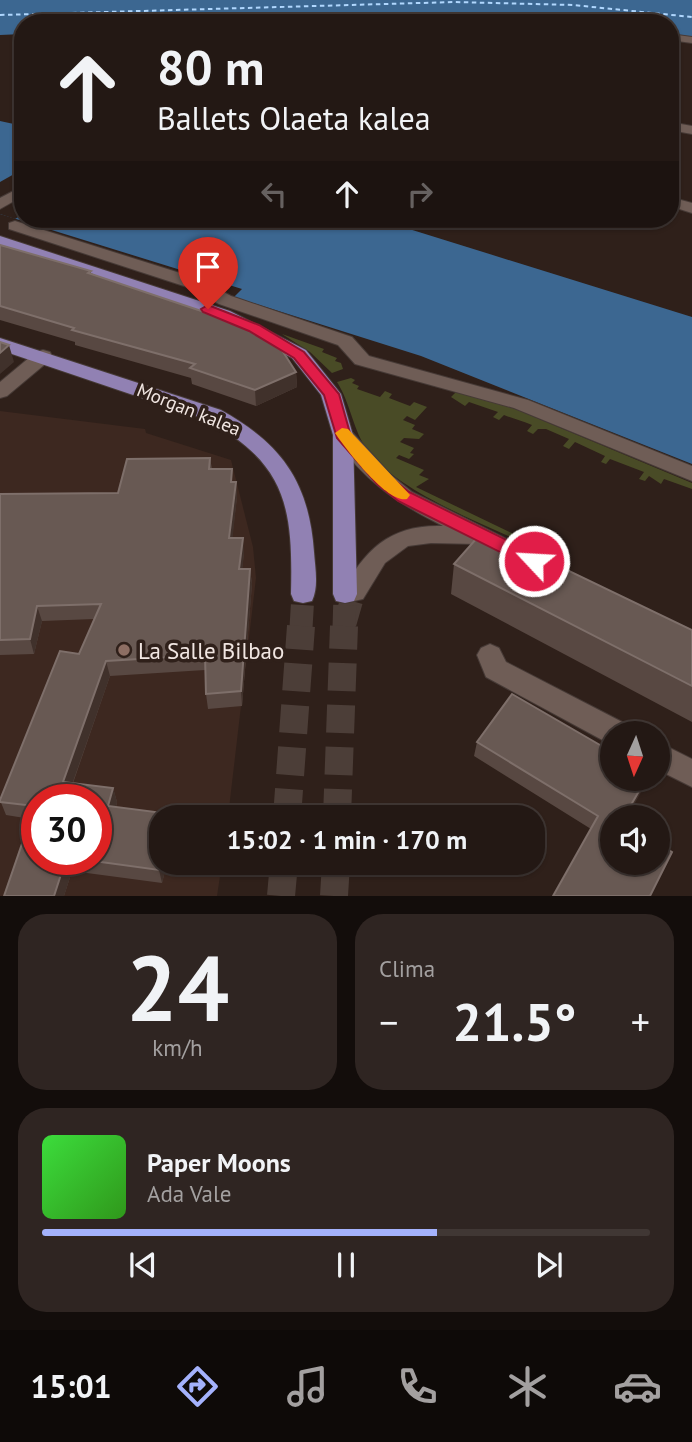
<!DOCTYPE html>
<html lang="es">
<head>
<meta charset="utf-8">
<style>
	body { margin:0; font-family:"PT Sans",sans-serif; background:#2f2522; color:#f1f3f6; height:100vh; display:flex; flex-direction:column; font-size:26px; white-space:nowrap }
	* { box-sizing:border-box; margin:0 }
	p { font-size:23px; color:#a3a0a0 }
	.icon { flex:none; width:38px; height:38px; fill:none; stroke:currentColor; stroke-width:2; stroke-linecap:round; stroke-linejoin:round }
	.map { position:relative; height:896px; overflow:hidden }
	.side { display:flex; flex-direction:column; gap:18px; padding:18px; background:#130d0b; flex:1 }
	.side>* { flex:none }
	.guide { position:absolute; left:14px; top:14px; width:665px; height:214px; border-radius:28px; box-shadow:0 2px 5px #0004,0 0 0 2px #403734; background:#231814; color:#f1f3f6; overflow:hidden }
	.needle { width:46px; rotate:183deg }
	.buttons { position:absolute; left:600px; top:721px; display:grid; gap:14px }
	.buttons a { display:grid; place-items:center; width:70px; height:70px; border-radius:50%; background:#231814; box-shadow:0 2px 5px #0004,0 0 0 2px #403734; font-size:35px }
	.speed { position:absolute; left:21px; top:784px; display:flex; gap:14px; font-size:35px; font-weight:700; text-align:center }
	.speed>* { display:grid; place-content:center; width:91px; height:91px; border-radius:50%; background:#231814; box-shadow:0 2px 5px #0004,0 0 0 2px #403734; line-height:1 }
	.speed .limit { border:10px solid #d22; background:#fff; color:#111 }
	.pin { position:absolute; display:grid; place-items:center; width:60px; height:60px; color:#fff; margin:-72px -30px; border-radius:50% 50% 50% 0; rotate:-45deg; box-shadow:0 0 7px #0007 }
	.pin .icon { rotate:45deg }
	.me { position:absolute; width:77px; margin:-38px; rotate:295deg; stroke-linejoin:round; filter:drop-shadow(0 0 5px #0008) }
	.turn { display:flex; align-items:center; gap:24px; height:147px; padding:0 28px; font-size:32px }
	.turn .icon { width:91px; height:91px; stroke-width:2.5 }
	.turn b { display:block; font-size:49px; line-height:60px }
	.lanes { display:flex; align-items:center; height:66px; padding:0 28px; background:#0003; justify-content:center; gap:35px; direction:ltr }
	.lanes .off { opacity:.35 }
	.big { font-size:52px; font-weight:700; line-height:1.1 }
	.side .card { flex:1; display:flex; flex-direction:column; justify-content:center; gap:10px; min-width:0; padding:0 24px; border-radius:28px; background:#2f2522 }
	.side .dial { align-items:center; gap:0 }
	.dial b { font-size:91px; line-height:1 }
	.song { display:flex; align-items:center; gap:21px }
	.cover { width:84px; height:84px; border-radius:10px; background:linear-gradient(135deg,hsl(120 70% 55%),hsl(110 70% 35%)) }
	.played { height:7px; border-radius:4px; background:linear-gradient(90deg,#a4b2fc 65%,#403734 65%) }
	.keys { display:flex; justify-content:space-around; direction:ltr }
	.heat { display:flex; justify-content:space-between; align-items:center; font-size:38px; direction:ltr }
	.side .tiles { flex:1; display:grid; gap:18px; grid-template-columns:1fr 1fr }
	.card:last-child { grid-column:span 2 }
	.trip { position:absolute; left:149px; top:805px; width:396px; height:70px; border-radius:28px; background:#231814; box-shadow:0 2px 5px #0004,0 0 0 2px #403734; font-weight:700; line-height:70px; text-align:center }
	.tabs { display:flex; height:112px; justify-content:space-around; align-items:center; background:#0e0a08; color:#a3a0a0 }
	.tabs .icon { width:49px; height:49px }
	.tabs .active { color:#a4b2fc }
	.tabs b { font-size:32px; color:#f1f3f6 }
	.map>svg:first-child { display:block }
	.built { fill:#3d2820; fill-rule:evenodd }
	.green { fill:#494b26 }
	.water { fill:#3c6791 }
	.pier { fill:#2f201a }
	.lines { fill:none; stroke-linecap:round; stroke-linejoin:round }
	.ferry { stroke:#b0d7fe; stroke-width:2; stroke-dasharray:4.5 3.5; stroke-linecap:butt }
	.minor-tunnel { stroke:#4c3e38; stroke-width:23; stroke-dasharray:23 11; stroke-linecap:butt }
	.major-tunnel-far1 { stroke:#4c3e38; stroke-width:23; stroke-dasharray:23 11; stroke-linecap:butt }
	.major-tunnel { stroke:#4c3e38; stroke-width:28; stroke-dasharray:28 14; stroke-linecap:butt }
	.minor-casing { stroke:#463a36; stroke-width:2 }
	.major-casing { stroke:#463a36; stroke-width:2 }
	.minor { fill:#6f5d56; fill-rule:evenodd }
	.major { fill:#9181b3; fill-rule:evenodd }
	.wall { fill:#584842; fill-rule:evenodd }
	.shaded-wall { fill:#40312b }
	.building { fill:#685953; stroke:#7e6f6a; stroke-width:2 }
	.route { fill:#e11d48; stroke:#92132f; stroke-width:2 }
	.slow { fill:#f59e0b }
	.education-dot { fill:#8d6e63; stroke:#2f201a; stroke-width:2.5 }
	.labels { text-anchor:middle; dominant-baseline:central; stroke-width:7; stroke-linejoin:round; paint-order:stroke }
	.street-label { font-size:19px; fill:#f1e6e2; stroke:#2f201a }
	.near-poi-label { font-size:23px; fill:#f1e6e2; stroke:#2f201a; text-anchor:start }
</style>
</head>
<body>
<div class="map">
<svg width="692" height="896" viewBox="0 0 692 896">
	<rect width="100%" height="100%" fill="#2f201a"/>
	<path class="built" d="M0,411l145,18 1,4 85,27 22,87 3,31 -28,239h-67v46h61l-5,33h-217zM37,800h59v59h-59z"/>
	<path class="green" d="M282,334l42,15 -2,3 15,6 -2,3 6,2 2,6 -11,4 -22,-21z
		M351,378l4,2 -3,3 7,3 -2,3 23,8 5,-6 7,3 -3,4 21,8 4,-4 13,5 -12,13 -8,-4 -4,4 12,5 -3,4 12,5 -5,5 -15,-1 -4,4 14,6 -4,5 4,1 -5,5 -10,-4 -3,3 28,12 -5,5 10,4 -13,8 133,64 -3,2c-50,-24 -145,-58 -178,-102 -15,-20 -17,-47 -31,-69z
		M456,392l33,6 203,85v6l-28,-10 -3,5 -12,-8 -4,5 -6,-2 5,-7 -34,-13 -4,5 -5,-2 4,-6 -30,-14 -6,7 -6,-3 6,-7 -23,-10h-8l-5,5 -6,-3 5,-6c-10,-4 -18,-6 -28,-10l-5,5 -6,-3 5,-5 -29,-10 -4,4 -14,-9z"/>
	<path class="water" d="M0,0h692v37l-21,-2 -1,-12h-647v11l-23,1z
		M0,121l23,5v93h354l315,98v147l-271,-108 -187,-59 8,-8 -242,-75z"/>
	<path class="pier" d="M23,169v45l-8,5 -15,-5v-32z"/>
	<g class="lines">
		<path class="ferry" d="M0,15l455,-13 118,3 119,12"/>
		<path class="minor-tunnel" d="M345,623l9,-31"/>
		<path class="major-tunnel-far1" d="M301,628l2,-34
			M344,628l1,-34"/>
		<path class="major-tunnel" d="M287,817l14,-191
			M337,817l7,-191
			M281,896l3,-33
			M334,896l2,-33"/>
		<g class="minor-casing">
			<path id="minor" d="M670,34l22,3v6l-22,-3z
				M670,122l22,4v8l-22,-4z
				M23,186v10l-23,13v-11z
				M670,197l22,6v10l-22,-7z
				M15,221l184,58 32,17 121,41 17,19 159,44 164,66v15l-178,-73 -159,-44 -17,-19 -119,-41 -32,-17 -178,-58v-6z
				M43,350l7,2 2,4 -2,4 -43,36 -7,2v-16l36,-30z
				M343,428l7,2 41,45 21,17 101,50 4,6 -4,6 -8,3 -28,-13 -46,-1 -23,3 -23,17 -22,36 -9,2 -9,-2 -3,-7c23,-43 49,-68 101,-66 -46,-23 -82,-47 -110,-91z
				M490,644l9,4 7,14 120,62 4,9h-18v11l-6,-2 -120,-65 -9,-22 4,-7z
				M658,742l34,17v28l-34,-17z"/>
		</g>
		<g class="major-casing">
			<path id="major" d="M0,236l230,75 76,39 35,44 12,41 4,159 -3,7 -9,2 -9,-2 -3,-7v-159l-12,-40 -29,-37 -74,-39 -218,-73z
				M0,338l221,72c61,34 88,72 93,142 1,15 5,35 -2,49l-9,2 -9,-2 -3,-7c2,-86 -4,-130 -84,-174l-207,-70z"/>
		</g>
		<use href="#minor" class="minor"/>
		<use href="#major" class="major"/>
	</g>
	<path class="wall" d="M0,245l91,26v2l205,99 1,15 -41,19 -64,-22 -1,-6 -116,-33v-3l-75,-22z
		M210,458l2,11 21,13h3l1,15 -5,41 12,15 -2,16h8l2,15 -10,122 -34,3 -2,-15 -1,-24 -95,6 -37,107 40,5 4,14 -1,5 45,56h6l-5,20 -90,-12 -8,25h-60l27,-77 -25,-4 -6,-15 79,-146 15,-35 -52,2 -8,33 -34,1v-161l118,-1zM37,800l59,59h-59z
		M454,564l238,66v92l-241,-128z
		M477,742l167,45 -32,30 60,35 -6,13 -75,-36 -117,-73z"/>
	<path class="shaded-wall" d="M9,345l5,17 -14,12v-21z
		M296,372l1,15 -41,19 -1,-16z
		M236,482l1,15 -6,56 -2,-15z
		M243,538l1,15 -3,30 -2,-14z
		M250,569l2,15 -10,122 -1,-15z
		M37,606l5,15 -8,33 -4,-15z
		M106,661l4,15 -42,120 -5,-14z
		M646,779h1l-3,8 -17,30h-3z
		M113,788l4,14 -4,18 -5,-14z
		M66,859h2l4,12 -8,25h-10z
		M161,859v4h6l-5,20 -3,-13z"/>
	<path class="building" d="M393,16h29l-3,7h-26z
		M444,21h58v2h-58z
		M0,245l91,26 -3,2 155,52 35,19 18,28 -41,18 -65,-22 5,-4 -123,-34 2,-2 -74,-22z
		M0,342l9,3 -9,8z
		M210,458l-1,11h23l-1,13h5l-7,56h14l-4,31h11l-9,122 -35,3 -1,-39 -99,6 -43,121 50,6 -5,18 63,8 -1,3h-9v42l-2,11 -80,-11h17v-59h-59v59h29l-12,37h-50l31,-90 -35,-4v-2l60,-149 19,3 22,-50 -64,2 -7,33 -30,1v-146l118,-1 9,-34z
		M484,530l208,100v56l-238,-122z
		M512,694l100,58v27h34l-22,38h-12v46h46v-20l14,9 -22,44h-97l45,-80 -121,-74z"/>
	<path class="route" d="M208,305l51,20 45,27 35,42 11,39 39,43 20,16 132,65 2,4 -2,5h-13l-130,-65 -21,-17 -40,-46 -13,-43 -30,-37 -45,-27 -46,-19 -2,-3z"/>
	<path class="slow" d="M342,428l6,1 62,66 -3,4c-20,5 -61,-50 -72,-66z"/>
	<circle class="education-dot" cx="124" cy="650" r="7"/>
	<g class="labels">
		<g class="street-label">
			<text transform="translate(189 409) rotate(22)">Morgan kalea</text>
		</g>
		<g class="near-poi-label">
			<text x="138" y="650">La Salle Bilbao</text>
		</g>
	</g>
</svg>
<div class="buttons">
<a><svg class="needle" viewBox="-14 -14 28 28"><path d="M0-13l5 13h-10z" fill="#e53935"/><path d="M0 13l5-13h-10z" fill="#a3a0a0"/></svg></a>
<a><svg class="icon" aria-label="sound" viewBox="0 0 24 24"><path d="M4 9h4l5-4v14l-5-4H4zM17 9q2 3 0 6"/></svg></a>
</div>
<div class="speed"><div class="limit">30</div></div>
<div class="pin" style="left:208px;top:309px;background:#d93025"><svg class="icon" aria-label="arrive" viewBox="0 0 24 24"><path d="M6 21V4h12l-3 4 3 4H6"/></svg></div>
<svg class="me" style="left:534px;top:561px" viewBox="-20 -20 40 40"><circle r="17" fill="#e11d48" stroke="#fff" stroke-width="3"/><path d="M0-11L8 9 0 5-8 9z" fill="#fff"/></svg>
<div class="trip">15:02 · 1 min · 170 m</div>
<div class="guide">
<div class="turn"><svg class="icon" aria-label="ahead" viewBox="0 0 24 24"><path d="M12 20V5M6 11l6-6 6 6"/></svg><div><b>80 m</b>Ballets Olaeta kalea</div></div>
<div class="lanes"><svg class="icon off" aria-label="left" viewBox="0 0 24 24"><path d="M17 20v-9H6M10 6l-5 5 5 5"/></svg><svg class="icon" aria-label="ahead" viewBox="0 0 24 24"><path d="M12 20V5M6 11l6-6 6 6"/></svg><svg class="icon off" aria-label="right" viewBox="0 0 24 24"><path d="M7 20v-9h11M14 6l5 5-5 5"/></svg></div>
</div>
</div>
<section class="side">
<div class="tiles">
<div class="card dial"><b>24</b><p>km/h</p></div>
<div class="card"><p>Clima</p>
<div class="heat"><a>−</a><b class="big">21.5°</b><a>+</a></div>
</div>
<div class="card">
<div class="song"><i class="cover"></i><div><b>Paper Moons</b><p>Ada Vale</p></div></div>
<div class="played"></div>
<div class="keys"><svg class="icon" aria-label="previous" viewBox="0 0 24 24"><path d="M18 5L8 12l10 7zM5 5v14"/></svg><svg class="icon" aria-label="pause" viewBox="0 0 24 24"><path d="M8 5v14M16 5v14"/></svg><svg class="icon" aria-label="next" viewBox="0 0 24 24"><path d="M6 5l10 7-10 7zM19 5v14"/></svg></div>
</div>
</div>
</section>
<nav class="tabs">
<b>15:01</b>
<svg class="icon active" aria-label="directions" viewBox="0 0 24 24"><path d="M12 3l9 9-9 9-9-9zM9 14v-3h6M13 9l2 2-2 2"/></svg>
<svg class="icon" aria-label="music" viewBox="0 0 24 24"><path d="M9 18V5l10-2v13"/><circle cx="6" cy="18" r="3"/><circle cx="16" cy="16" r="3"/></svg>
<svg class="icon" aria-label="phone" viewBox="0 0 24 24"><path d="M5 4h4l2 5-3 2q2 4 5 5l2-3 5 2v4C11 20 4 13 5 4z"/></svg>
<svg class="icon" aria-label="climate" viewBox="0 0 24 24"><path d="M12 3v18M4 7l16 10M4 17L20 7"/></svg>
<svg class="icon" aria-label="car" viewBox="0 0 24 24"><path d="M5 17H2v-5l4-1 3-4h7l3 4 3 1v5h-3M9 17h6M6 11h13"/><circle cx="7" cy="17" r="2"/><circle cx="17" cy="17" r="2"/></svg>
</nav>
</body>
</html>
